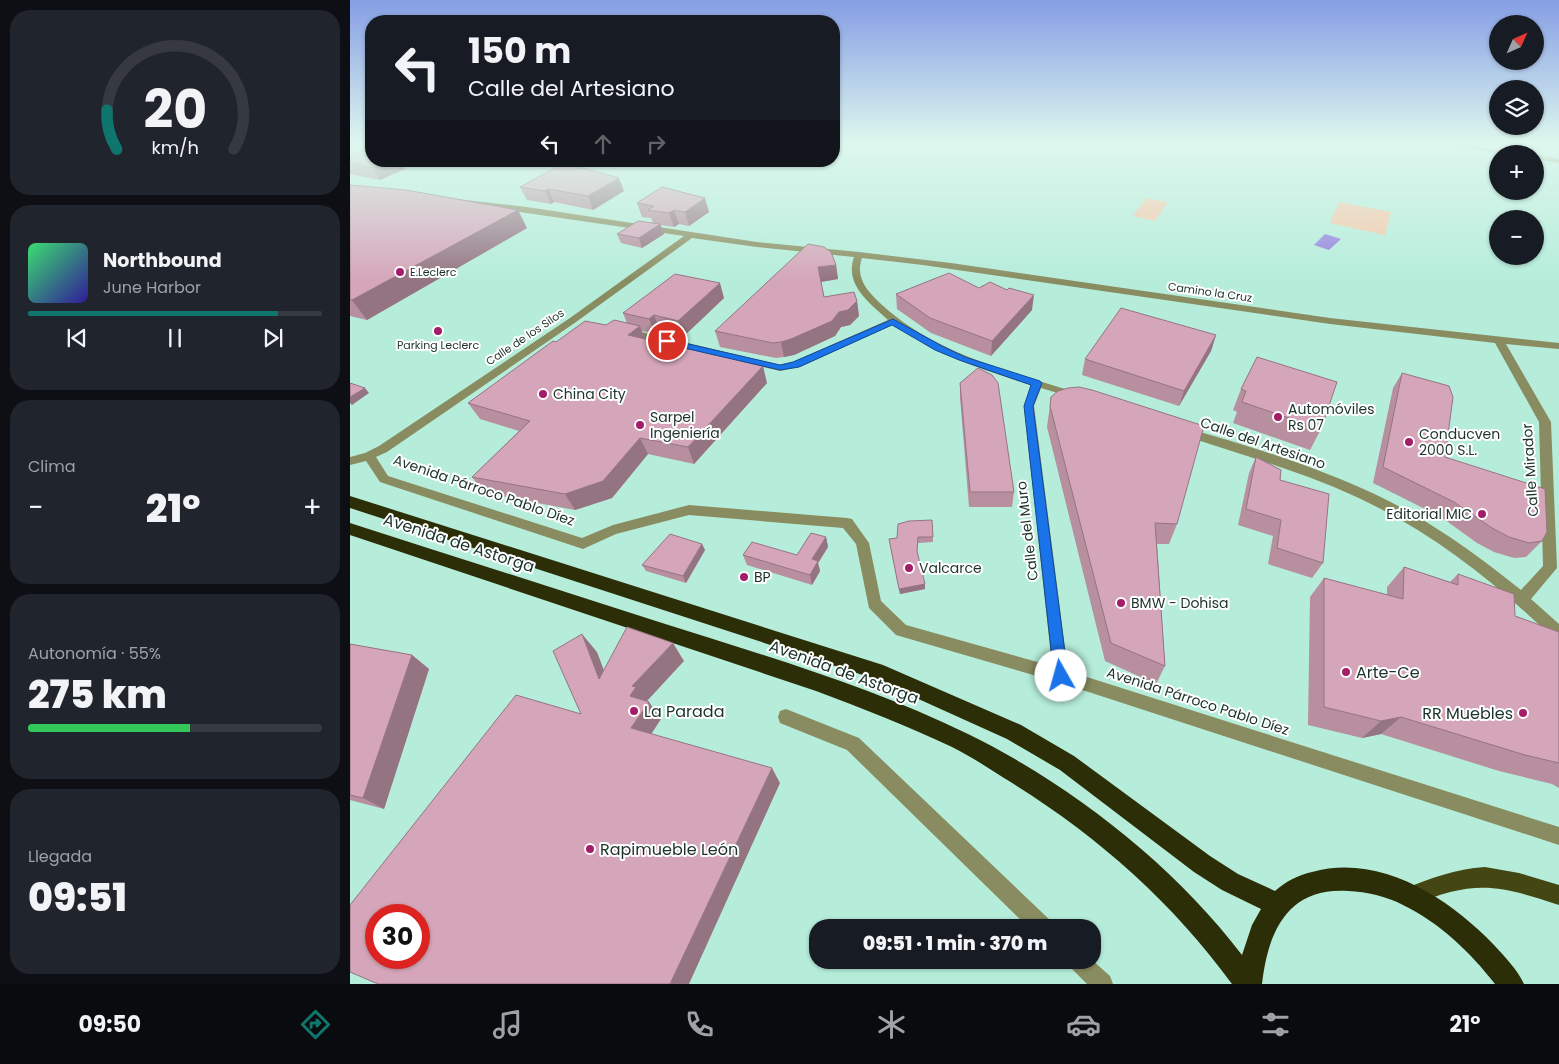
<!DOCTYPE html>
<html lang="es">
<head>
<meta charset="utf-8">
<style>
	body { margin:0; font-family:Poppins,sans-serif; background:#20242c; color:#f1f3f6; height:100vh; display:flex; flex-direction:column; font-size:19px; white-space:nowrap }
	* { box-sizing:border-box; margin:0 }
	p { font-size:16px; color:#9ea1a6 }
	.icon { flex:none; width:28px; height:28px; fill:none; stroke:currentColor; stroke-width:2; stroke-linecap:round; stroke-linejoin:round }
	.map { position:relative; flex:1; overflow:hidden }
	.details { display:flex; flex-direction:column; gap:10px; padding:10px; background:#0d0f14; width:350px }
	.details>* { flex:none }
	.top-card { position:absolute; left:15px; top:15px; width:475px; height:152px; border-radius:20px; box-shadow:0 1px 4px #0004; background:#171b24; color:#f1f3f6; overflow:hidden }
	.needle { width:32px; rotate:45deg }
	.fabs { position:absolute; left:1139px; top:15px; display:grid; gap:10px }
	.fabs a { display:grid; place-items:center; width:55px; height:55px; border-radius:50%; background:#171b24; box-shadow:0 1px 4px #0004; font-size:25px }
	.speed { position:absolute; left:15px; top:904px; display:flex; gap:10px; font-size:25px; font-weight:700; text-align:center }
	.speed>* { display:grid; place-content:center; width:65px; height:65px; border-radius:50%; background:#171b24; box-shadow:0 1px 4px #0004; line-height:1 }
	.speed .limit { border:8px solid #d22; background:#fff; color:#111 }
	.pin { position:absolute; display:grid; place-items:center; width:42px; height:42px; color:#fff; margin:-21px; border:2px solid #fff; border-radius:50%; box-shadow:0 1px 5px #0007 }
	.me { position:absolute; width:55px; margin:-28px; rotate:353deg; stroke-linejoin:round; filter:drop-shadow(0 0 4px #0008) }
	.turn { display:flex; align-items:center; gap:18px; height:105px; padding:0 20px; font-size:22px }
	.turn .icon { width:65px; height:65px; stroke-width:2.5 }
	.turn b { display:block; font-size:35px; line-height:42px }
	.lanes { display:flex; align-items:center; height:48px; padding:0 20px; background:#0003; justify-content:center; gap:25px; direction:ltr }
	.lanes .off { opacity:.35 }
	.big { font-size:38px; font-weight:800; line-height:1.1 }
	.details .card { flex:1; display:flex; flex-direction:column; justify-content:center; gap:8px; min-width:0; padding:0 18px; border-radius:20px; background:#20242c }
	.details .dial { align-items:center; gap:0 }
	.dial svg { height:130px; overflow:visible; fill:none; stroke:#363941; stroke-width:7; stroke-linecap:round; text-anchor:middle }
	.dial text { fill:#f1f3f6; stroke:none }
	.song { display:flex; align-items:center; gap:15px }
	.cover { width:60px; height:60px; border-radius:8px; background:linear-gradient(135deg,hsl(140 70% 55%),hsl(250 70% 35%)) }
	.played { height:5px; border-radius:2px; background:linear-gradient(90deg,#0f766e 85%,#363941 85%) }
	.keys { display:flex; justify-content:space-around; direction:ltr }
	.heat { display:flex; justify-content:space-between; align-items:center; font-size:28px; direction:ltr }
	.charge { height:8px; border-radius:4px; background:linear-gradient(90deg,#34c759 55%,#363941 0) }
	.trip { position:absolute; left:459px; top:919px; width:292px; height:50px; border-radius:20px; background:#171b24; box-shadow:0 1px 4px #0004; font-weight:800; line-height:50px; text-align:center }
	.tabs { display:flex; height:80px; justify-content:space-around; align-items:center; background:#090b0e; color:#9ea1a6 }
	.tabs .icon { width:35px; height:35px }
	.tabs .selected { color:#0f766e }
	.tabs b { font-size:22px; color:#f1f3f6 }
	main { display:flex; flex:1; min-height:0 }
	.map>svg:first-child { display:block }
	.green { fill:#f9c4a4 }
	.water { fill:#927ddd }
	.lines { fill:none; stroke-linecap:round; stroke-linejoin:round }
	.minor { fill:#898c60; fill-rule:evenodd }
	.major { fill:#444713; fill-rule:evenodd }
	.highway { fill:#2c2e08; fill-rule:evenodd }
	.wall { fill:#b78f9f }
	.shaded-wall { fill:#957482 }
	.building { fill:#d5a6b9; stroke:#957482; fill-rule:evenodd }
	.route { fill:#1a73e8; stroke:#114b97 }
	.poi-dot { fill:#a31d69; stroke:#fff; stroke-width:2 }
	.labels { text-anchor:middle; dominant-baseline:central; stroke-width:4; stroke-linejoin:round; paint-order:stroke }
	.far-poi-label { font-size:11px; fill:#1c322b; stroke:#fff; text-anchor:start }
	.far-street-label { font-size:11px; fill:#1c322b; stroke:#fff }
	.poi-label { font-size:14px; fill:#1c322b; stroke:#fff; text-anchor:start }
	.street-label { font-size:14px; fill:#1c322b; stroke:#fff }
	.near-street-label { font-size:16px; fill:#1c322b; stroke:#fff }
	.near-poi-label { font-size:16px; fill:#1c322b; stroke:#fff; text-anchor:start }
</style>
</head>
<body>
<main>
<section class="details">
<div class="card dial"><svg viewBox="0 0 100 80">
<path d="M14 69A42 42 0 1 1 86 69"/>
<path d="M14 69A42 42 0 0 1 8 45" stroke="#0f766e"/>
<text x="50" y="56" font-size="32" font-weight="700">20</text>
<text x="50" y="72" font-size="11">km/h</text>
</svg></div>
<div class="card">
<div class="song"><i class="cover"></i><div><b>Northbound</b><p>June Harbor</p></div></div>
<div class="played"></div>
<div class="keys"><svg class="icon" aria-label="previous" viewBox="0 0 24 24"><path d="M18 5L8 12l10 7zM5 5v14"/></svg><svg class="icon" aria-label="pause" viewBox="0 0 24 24"><path d="M8 5v14M16 5v14"/></svg><svg class="icon" aria-label="next" viewBox="0 0 24 24"><path d="M6 5l10 7-10 7zM19 5v14"/></svg></div>
</div>
<div class="card"><p>Clima</p>
<div class="heat"><a>−</a><b class="big">21°</b><a>+</a></div>
</div>
<div class="card"><p>Autonomía · 55%</p><b class="big">275 km</b><div class="charge"></div></div>
<div class="card"><p>Llegada</p><b class="big">09:51</b></div>
</section>
<div class="map">
<svg width="1209" height="984" viewBox="0 0 1209 984">
	<rect width="100%" height="100%" fill="#b6edda"/>
	<path class="green" d="M796,198l22,4 -13,19 -22,-5z
		M989,202l52,10 -6,23 -55,-12z"/>
	<path class="water" d="M975,234l16,5 -12,11 -15,-5z"/>
	<g class="lines">
		<path class="minor" d="M1095,144h14l60,10h-18z
			M1185,155l24,4v4l-24,-4z
			M106,199l71,8 230,35 102,10 92,11 379,55 229,25v6l-53,-5 45,78 6,146 -26,31 28,25v17l-5,-2c-55,-53 -114,-101 -183,-135 -60,-30 -126,-48 -189,-69l-2,-3 6,-4c72,20 154,46 220,82 41,23 79,51 115,80l22,-24 -4,-144 -44,-79 -165,-19 -407,-59 -61,-7c-7,20 5,33 19,46 54,50 128,67 197,89l1,2 -5,3 -33,-10 -7,18 34,265 491,156v18l-498,-162 -165,-48 -27,-27 -13,-64 -13,-16 -154,-13 -73,19 -33,15 -203,-67 -14,-21 -16,4v-8l15,-4 14,-7 191,-128 114,-82 -225,-33 -4,-2zM342,238l65,9 97,10c-10,28 16,46 34,63l-95,42 -13,3 -151,-36 -5,3 2,2 154,37 20,-4 94,-43c41,30 89,46 137,61l-7,21 28,260 -146,-41 -25,-24 -12,-58 -17,-24 -5,-1 -158,-13 -76,20 -31,13 -194,-62 -12,-19 11,-5 189,-130z
			M436,709l73,29 192,183 3,7h-25l-182,-178 -67,-27 -2,-6 2,-6z
			M717,960h25l18,16 3,8h-26l-17,-17z"/>
		<path class="major" d="M1135,867l34,6 40,12v20c-63,-21 -86,-25 -148,1l-7,-3 -3,-7 3,-7c27,-11 51,-20 81,-22z"/>
		<path class="highway" d="M0,496l533,169 138,60 53,31 136,100 28,18 37,17c10,-9 23,-16 37,-19 68,-19 137,26 182,73 11,12 23,24 30,39h-29c-25,-32 -55,-61 -92,-79 -17,-9 -36,-13 -55,-14 -60,-4 -80,40 -86,93h-30c-61,-84 -139,-152 -228,-206 -17,-11 -34,-22 -52,-31 -45,-21 -90,-39 -136,-56l-466,-156v-12c103,33 206,66 309,99 104,33 210,64 309,112 102,50 205,130 274,221l10,-30 9,-16 -39,-19 -28,-18 -134,-102 -53,-31 -135,-61 -522,-170z"/>
	</g>
	<path class="wall" d="M0,155l21,6h30l4,8 -25,11 -30,-6z
		M0,185l177,43 -160,92 -17,-4z
		M170,187l104,4 -31,19 -39,-8 -3,2 -24,-4z
		M287,203l72,9 -20,14 -10,-2 -5,3 -13,-2 3,9 -22,14 -21,-5 -4,-9 36,-11 -2,-5 -9,-1z
		M486,265l2,14 -17,3 3,15 33,4 2,15 -9,9 -9,2 -6,9 -41,19 -10,2 -8,1 -56,-11 -5,-16z
		M629,288l53,22 -41,46 -60,-23 -34,-24 -1,-15z
		M374,298l-40,38 -24,-5 -5,3 -13,-3 3,8 122,44 -73,81 -46,-10 -36,44 -37,12 -91,-17 -12,-16 47,-46 -39,-12 -12,-16 88,-61 50,-17 21,-2 -4,-10z
		M866,335l-5,16 -32,55 -97,-31 3,-16z
		M907,357l64,72 -11,21 -77,-27 4,-11 -4,-2 8,-21z
		M1052,373l43,84 97,84 -16,16 -12,1 -20,-6 -17,-9 -36,-26 -68,-34 20,-95z
		M610,383l54,109 -2,15h-43l-9,-109z
		M701,397l126,127 -8,20h-12l8,122 -9,18 -51,-23 -58,-234z
		M906,457l24,23 43,83 -11,15 -44,-14 5,-28 -35,-11 11,-52z
		M582,520l1,22 -15,1 -1,11 8,35 -25,5 -11,-55 8,-1z
		M476,537l2,10 -10,16 2,8 -8,14 -65,-20 -4,-10h54z
		M352,544l3,6 -19,33 -40,-12 -4,-6z
		M1054,567l46,15 8,-8 57,42 44,16v156l-7,-4 -53,-13 -118,-37 -19,4 -54,-13 2,-128 14,-19 63,17v-8z
		M0,644l62,11 17,14 -45,140 -34,-9z"/>
	<path class="shaded-wall" d="M38,161h13l4,8 -25,11 -7,-12z
		M269,178l5,13 -31,19 -5,-14z
		M198,189l6,13 -3,2 -6,-13z
		M355,198l4,14 -20,14 -4,-14z
		M168,210l9,18 -160,92 -15,-20z
		M324,210l5,14 -5,3 -5,-14z
		M310,224l4,10 -22,14 -3,-10z
		M486,265l2,14 -18,3 -2,-15z
		M370,283l4,15 -40,38 -6,-15z
		M684,295l-2,15 -41,46 1,-15z
		M507,301l2,15 -9,9 -9,2 -6,9 -41,19 -10,2 -3,-15z
		M304,315l6,16 -5,3 -6,-15z
		M290,326l6,16 -18,-7z
		M866,335l-5,16 -32,55 5,-15z
		M413,366l4,17 -73,81 -6,-17z
		M15,388l4,5 -17,12 -2,-2v-6z
		M290,438l8,16 -36,44 -37,12 -10,-16z
		M476,537l2,10 -10,16 2,8 -8,14 -2,-10 2,-16z
		M352,544l3,6 -19,33 -3,-7z
		M575,584v5l-25,5 -1,-5z
		M232,634l15,18 17,45 -15,-18z
		M323,643l11,18 -37,40 2,1 12,17 -16,25 -14,-16 -1,-32 2,-10z
		M62,655l17,14 -45,140 -21,-11z
		M1051,717l-20,17 -19,4 19,-17z
		M422,768l8,15 -91,201h-19z"/>
	<path class="building" d="M17,148l4,2v11h17l-15,7 -23,-5v-8z
		M214,163l55,15 -31,18 -40,-7 -3,2 -25,-4z
		M0,185l56,5 112,20 -166,90h-2z
		M312,187l43,11 -20,14 -11,-2 -5,3 -21,-3 6,-4 -17,-3z
		M288,221l22,3 -21,14 -22,-4z
		M458,244l16,3 7,5 5,13 -18,2 6,30 30,-5 3,9 -9,9 -9,2 -7,9 -41,18 -10,3 -8,1 -58,-12z
		M599,273l30,15 11,-6 17,8 2,-2 25,7 -42,46 -62,-23 -34,-24z
		M325,274l45,9 -42,38 -24,-6 -5,4 -26,-6z
		M771,308l95,27 -32,56 -99,-32z
		M264,320l26,6 -12,9 135,31 -75,81 -48,-9 -37,43 -38,13 -93,-17 58,-56 -62,-18 85,-62 3,1 29,-21 21,4z
		M907,357l80,25 -16,47 -79,-27 4,-11 -5,-2z
		M628,368l14,7 6,8 16,109h-44l-10,-109z
		M1052,373l47,13 4,11 -8,60 100,32 2,43 -5,9 -13,2 -20,-6 -17,-9 -38,-26 -71,-35z
		M0,383l15,5 -15,9z
		M729,387l13,3 112,36 -27,98 -22,-1 10,143 -54,-23 -61,-237 1,-9 7,-6 10,-3z
		M906,457l25,13 -1,10 49,14 -6,69 -46,-15 4,-28 -35,-11z
		M582,520l1,17h-15l-1,14 8,33 -26,5 -10,-50 8,-1 1,-14 11,-3z
		M461,533l15,4 -14,22 6,2 -8,14 -67,-20 9,-13 45,13z
		M320,534l32,10 -19,32 -41,-11z
		M1054,567l54,18v-11l56,20 1,22 44,16v131l-34,-8 -124,-38 -20,4 -57,-14v-129l79,21z
		M277,627l46,16 -41,43 4,1 -6,9 19,6 -18,26 141,40 -102,216h-292l-28,-12v-67l166,-210 65,19 -28,-63 29,-17 17,45zM26,915h43v43h-43z
		M0,644l62,11 -49,143 -13,-3z"/>
	<linearGradient id="sky" x2="0" y2="1"><stop stop-color="#859ee4"/><stop offset="0.51" stop-color="#def7ee"/><stop offset="1" stop-color="#def7ee" stop-opacity="0"/></linearGradient>
	<rect width="1209" height="281" fill="url(#sky)"/>
	<path class="route" d="M543,319l49,27 23,11 75,24 2,2 -9,23 35,270 -2,5 -5,2 -5,-2 -2,-5 -30,-270 7,-21 -72,-25 -24,-10 -43,-25 -93,42 -19,3 -113,-26 -4,-3 4,-2 113,26 13,-3z"/>
	<g class="poi-dot">
		<circle cx="50" cy="272" r="5"/>
		<circle cx="88" cy="331" r="5"/>
		<circle cx="193" cy="394" r="5"/>
		<circle cx="928" cy="417" r="5"/>
		<circle cx="290" cy="425" r="5"/>
		<circle cx="1059" cy="442" r="5"/>
		<circle cx="1132" cy="514" r="5"/>
		<circle cx="559" cy="568" r="5"/>
		<circle cx="394" cy="577" r="5"/>
		<circle cx="771" cy="603" r="5"/>
		<circle cx="996" cy="672" r="5"/>
		<circle cx="284" cy="711" r="5"/>
		<circle cx="1173" cy="713" r="5"/>
		<circle cx="240" cy="849" r="5"/>
	</g>
	<g class="labels">
		<g class="far-poi-label">
			<text x="60" y="272">E.Leclerc</text>
			<text x="88" y="345" text-anchor="middle">Parking Leclerc</text>
		</g>
		<g class="far-street-label">
			<text transform="translate(860 292) rotate(8)">Camino la Cruz</text>
			<text transform="translate(175 337) rotate(-34)">Calle de los Silos</text>
		</g>
		<g class="poi-label">
			<text x="203" y="394">China City</text>
			<text x="938" y="409">Automóviles<tspan x="938" dy="16">Rs 07</tspan></text>
			<text x="300" y="417">Sarpel<tspan x="300" dy="16">Ingeniería</tspan></text>
			<text x="1069" y="434">Conducven<tspan x="1069" dy="16">2000 S.L.</tspan></text>
			<text x="1122" y="514" text-anchor="end">Editorial MIC</text>
			<text x="569" y="568">Valcarce</text>
			<text x="404" y="577">BP</text>
			<text x="781" y="603">BMW - Dohisa</text>
		</g>
		<g class="street-label">
			<text transform="translate(913 443) rotate(19)">Calle del Artesiano</text>
			<text transform="translate(1180 470) rotate(-94)">Calle Mirador</text>
			<text transform="translate(134 490) rotate(19)">Avenida Párroco Pablo Díez</text>
			<text transform="translate(677 531) rotate(-97)">Calle del Muro</text>
			<text transform="translate(848 701) rotate(18)">Avenida Párroco Pablo Díez</text>
		</g>
		<g class="near-street-label">
			<text transform="translate(109 543) rotate(18)">Avenida de Astorga</text>
			<text transform="translate(494 672) rotate(20)">Avenida de Astorga</text>
		</g>
		<g class="near-poi-label">
			<text x="1006" y="672">Arte-Ce</text>
			<text x="294" y="711">La Parada</text>
			<text x="1163" y="713" text-anchor="end">RR Muebles</text>
			<text x="250" y="849">Rapimueble León</text>
		</g>
	</g>
</svg>
<div class="fabs">
<a><svg class="needle" viewBox="-14 -14 28 28"><path d="M0-13l5 13h-10z" fill="#e53935"/><path d="M0 13l5-13h-10z" fill="#9ea1a6"/></svg></a>
<a><svg class="icon" aria-label="layers" viewBox="0 0 24 24"><path d="M12 4l9 5-9 5-9-5zM3 14l9 5 9-5"/></svg></a>
<a>+</a>
<a>−</a>
</div>
<div class="speed"><div class="limit">30</div></div>
<div class="pin" style="left:317px;top:341px;background:#d93025"><svg class="icon" aria-label="arrive" viewBox="0 0 24 24"><path d="M6 21V4h12l-3 4 3 4H6"/></svg></div>
<svg class="me" style="left:711px;top:676px" viewBox="-20 -20 40 40"><circle r="19" fill="#fff"/><path d="M0-13L10 11 0 6-10 11z" fill="#1a73e8"/></svg>
<div class="trip">09:51 · 1 min · 370 m</div>
<div class="top-card">
<div class="turn"><svg class="icon" aria-label="left" viewBox="0 0 24 24"><path d="M17 20v-9H6M10 6l-5 5 5 5"/></svg><div><b>150 m</b>Calle del Artesiano</div></div>
<div class="lanes"><svg class="icon" aria-label="left" viewBox="0 0 24 24"><path d="M17 20v-9H6M10 6l-5 5 5 5"/></svg><svg class="icon off" aria-label="ahead" viewBox="0 0 24 24"><path d="M12 20V5M6 11l6-6 6 6"/></svg><svg class="icon off" aria-label="right" viewBox="0 0 24 24"><path d="M7 20v-9h11M14 6l5 5-5 5"/></svg></div>
</div>
</div>
</main>
<nav class="tabs">
<b>09:50</b>
<svg class="icon selected" aria-label="directions" viewBox="0 0 24 24"><path d="M12 3l9 9-9 9-9-9zM9 14v-3h6M13 9l2 2-2 2"/></svg>
<svg class="icon" aria-label="music" viewBox="0 0 24 24"><path d="M9 18V5l10-2v13"/><circle cx="6" cy="18" r="3"/><circle cx="16" cy="16" r="3"/></svg>
<svg class="icon" aria-label="phone" viewBox="0 0 24 24"><path d="M5 4h4l2 5-3 2q2 4 5 5l2-3 5 2v4C11 20 4 13 5 4z"/></svg>
<svg class="icon" aria-label="climate" viewBox="0 0 24 24"><path d="M12 3v18M4 7l16 10M4 17L20 7"/></svg>
<svg class="icon" aria-label="car" viewBox="0 0 24 24"><path d="M5 17H2v-5l4-1 3-4h7l3 4 3 1v5h-3M9 17h6M6 11h13"/><circle cx="7" cy="17" r="2"/><circle cx="17" cy="17" r="2"/></svg>
<svg class="icon" aria-label="filters" viewBox="0 0 24 24"><path d="M4 7h16M4 17h16"/><circle cx="9" cy="7" r="2"/><circle cx="15" cy="17" r="2"/></svg>
<b>21°</b>
</nav>
</body>
</html>
